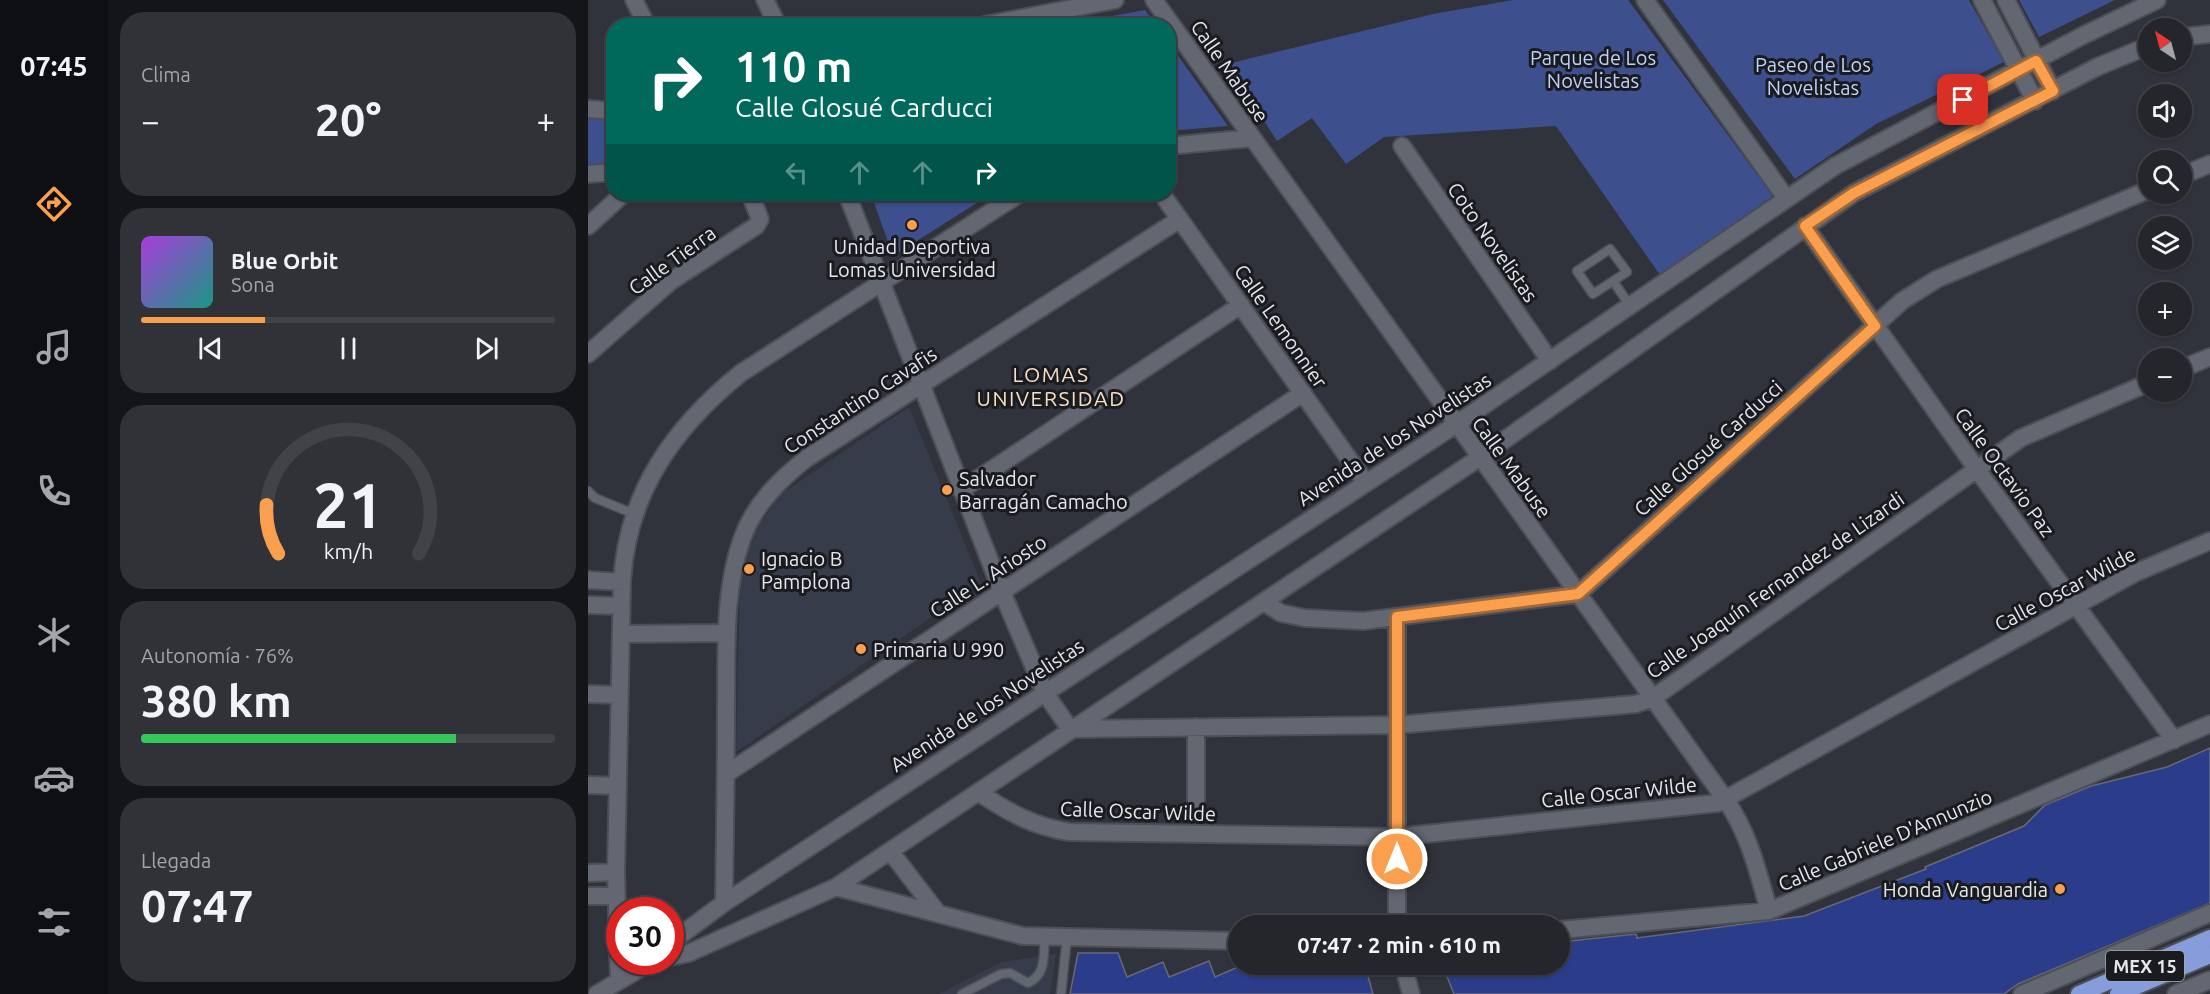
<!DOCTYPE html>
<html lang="es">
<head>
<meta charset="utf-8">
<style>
	body { margin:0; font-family:Ubuntu,sans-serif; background:#303238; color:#f1f3f6; height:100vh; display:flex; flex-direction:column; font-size:22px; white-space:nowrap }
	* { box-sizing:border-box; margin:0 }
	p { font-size:20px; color:#a3a5a9 }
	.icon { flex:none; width:33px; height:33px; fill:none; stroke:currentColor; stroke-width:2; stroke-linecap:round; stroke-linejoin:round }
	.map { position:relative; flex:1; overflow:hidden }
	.details { display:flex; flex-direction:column; gap:12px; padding:12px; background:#141518; width:480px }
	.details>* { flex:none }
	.banner { position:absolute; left:18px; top:18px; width:570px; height:183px; border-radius:24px; box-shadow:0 2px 4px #0004,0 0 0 2px #414348; background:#00695c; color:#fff; overflow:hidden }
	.needle { width:39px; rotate:324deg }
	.buttons { position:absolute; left:1550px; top:18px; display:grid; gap:12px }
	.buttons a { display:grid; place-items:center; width:54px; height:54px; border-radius:50%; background:#24262c; box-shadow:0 2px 4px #0004,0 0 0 2px #414348; font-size:30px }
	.speed { position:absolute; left:18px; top:897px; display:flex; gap:12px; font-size:30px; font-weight:700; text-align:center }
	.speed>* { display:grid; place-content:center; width:78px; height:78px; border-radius:50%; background:#24262c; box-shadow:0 2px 4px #0004,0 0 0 2px #414348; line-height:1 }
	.speed .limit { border:9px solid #d22; background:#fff; color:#111 }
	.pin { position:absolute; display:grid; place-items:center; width:51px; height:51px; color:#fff; margin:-26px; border-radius:12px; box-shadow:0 3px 9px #0006 }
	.me { position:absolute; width:66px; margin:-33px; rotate:0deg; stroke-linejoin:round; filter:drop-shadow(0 0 4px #0008) }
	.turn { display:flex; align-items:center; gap:21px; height:126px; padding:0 30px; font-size:27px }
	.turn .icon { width:78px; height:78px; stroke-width:2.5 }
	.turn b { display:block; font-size:42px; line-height:51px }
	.lanes { display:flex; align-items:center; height:57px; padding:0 30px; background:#0003; justify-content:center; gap:30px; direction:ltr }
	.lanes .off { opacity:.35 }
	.big { font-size:45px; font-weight:700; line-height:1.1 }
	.details .widget { flex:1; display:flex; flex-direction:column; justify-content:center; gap:9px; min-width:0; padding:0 21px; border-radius:24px; background:#303238 }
	.details .dial { align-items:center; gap:0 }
	.dial svg { height:156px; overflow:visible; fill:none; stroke:#414348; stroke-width:7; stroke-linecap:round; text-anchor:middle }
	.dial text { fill:#f1f3f6; stroke:none }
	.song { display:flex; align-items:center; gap:18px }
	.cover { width:72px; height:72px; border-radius:9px; background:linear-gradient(135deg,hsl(280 70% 55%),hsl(170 70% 35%)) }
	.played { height:6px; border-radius:3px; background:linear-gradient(90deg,#fa9f4e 30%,#414348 30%) }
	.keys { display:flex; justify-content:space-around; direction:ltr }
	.heat { display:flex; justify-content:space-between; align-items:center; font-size:33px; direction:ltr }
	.charge { height:9px; border-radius:4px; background:linear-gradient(90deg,#34c759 76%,#414348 0) }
	.trip { position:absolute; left:640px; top:915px; width:342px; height:60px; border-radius:30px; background:#24262c; box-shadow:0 2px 4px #0004,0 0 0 2px #414348; font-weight:700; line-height:60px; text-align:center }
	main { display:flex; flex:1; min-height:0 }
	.dock { display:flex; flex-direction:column; width:108px; justify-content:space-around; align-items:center; background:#0e0f12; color:#a3a5a9 }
	.dock .icon { width:42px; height:42px }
	.dock .current { color:#fa9f4e }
	.dock b { font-size:27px; color:#f1f3f6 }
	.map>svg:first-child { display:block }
	.built { fill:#373c4a }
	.green { fill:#3d4f8c }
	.building { fill:#2b3d8a; stroke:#666973; stroke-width:1.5 }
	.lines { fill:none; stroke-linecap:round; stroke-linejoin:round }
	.service-casing { stroke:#4d4f57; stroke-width:11 }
	.minor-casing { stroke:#4d4f57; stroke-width:20 }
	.tertiary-casing { stroke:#4d4f57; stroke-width:20 }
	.trunk-casing { stroke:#4d4f57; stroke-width:20 }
	.service { stroke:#636771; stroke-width:8 }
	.minor { stroke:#636771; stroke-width:16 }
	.tertiary { stroke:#636771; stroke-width:16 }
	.trunk { stroke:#879cda; stroke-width:16 }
	.route-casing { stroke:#a26733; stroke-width:15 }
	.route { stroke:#fa9f4e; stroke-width:10 }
	.poi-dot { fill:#fa9f4e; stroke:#191b1e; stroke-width:2 }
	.labels { text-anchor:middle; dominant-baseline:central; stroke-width:6; stroke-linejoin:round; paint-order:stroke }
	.shield { fill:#191b1e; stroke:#a7aaae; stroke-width:1.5 }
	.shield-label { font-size:18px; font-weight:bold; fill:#e4e7ec }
	.park-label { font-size:20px; fill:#c0d0fc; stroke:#191b1e }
	.street-label { font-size:20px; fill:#e4e7ec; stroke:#191b1e }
	.poi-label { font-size:20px; fill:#e4e7ec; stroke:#191b1e; text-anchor:start }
	.neighbourhood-label { font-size:21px; letter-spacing:1.5px; fill:#f7ddc8; stroke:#191b1e }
</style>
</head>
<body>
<main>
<nav class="dock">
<b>07:45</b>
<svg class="icon current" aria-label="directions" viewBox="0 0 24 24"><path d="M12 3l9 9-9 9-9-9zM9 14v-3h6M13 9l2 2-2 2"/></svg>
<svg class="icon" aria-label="music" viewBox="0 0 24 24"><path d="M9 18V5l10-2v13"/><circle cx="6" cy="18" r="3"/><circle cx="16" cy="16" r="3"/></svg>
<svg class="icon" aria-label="phone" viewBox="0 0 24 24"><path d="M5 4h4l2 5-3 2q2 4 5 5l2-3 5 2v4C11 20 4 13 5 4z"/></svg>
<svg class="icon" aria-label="climate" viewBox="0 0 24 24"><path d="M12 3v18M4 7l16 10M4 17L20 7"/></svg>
<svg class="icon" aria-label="car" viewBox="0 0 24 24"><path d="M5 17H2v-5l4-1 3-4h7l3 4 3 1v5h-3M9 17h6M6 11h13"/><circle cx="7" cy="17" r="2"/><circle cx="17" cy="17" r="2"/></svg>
<svg class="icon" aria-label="filters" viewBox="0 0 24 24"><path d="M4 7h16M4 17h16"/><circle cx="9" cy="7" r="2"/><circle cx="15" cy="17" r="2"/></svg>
</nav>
<section class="details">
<div class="widget"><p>Clima</p>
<div class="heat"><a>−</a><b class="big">20°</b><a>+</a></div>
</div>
<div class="widget">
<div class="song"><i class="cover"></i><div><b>Blue Orbit</b><p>Sona</p></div></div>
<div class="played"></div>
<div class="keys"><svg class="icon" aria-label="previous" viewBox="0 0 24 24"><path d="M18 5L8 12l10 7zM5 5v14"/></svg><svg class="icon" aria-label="pause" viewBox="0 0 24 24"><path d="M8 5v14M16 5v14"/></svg><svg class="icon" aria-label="next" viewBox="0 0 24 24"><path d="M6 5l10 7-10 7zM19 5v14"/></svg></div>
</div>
<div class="widget dial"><svg viewBox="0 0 100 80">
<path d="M14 69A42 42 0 1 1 86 69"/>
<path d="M14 69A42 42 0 0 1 8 44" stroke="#fa9f4e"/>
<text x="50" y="56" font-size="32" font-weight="700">21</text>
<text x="50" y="72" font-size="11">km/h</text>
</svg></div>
<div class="widget"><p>Autonomía · 76%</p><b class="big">380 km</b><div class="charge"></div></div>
<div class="widget"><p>Llegada</p><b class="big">07:47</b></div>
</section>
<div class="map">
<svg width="1622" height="994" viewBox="0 0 1622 994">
	<rect width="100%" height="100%" fill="#30333b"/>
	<path class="built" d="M321,407l72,176 -245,169 4,-171 8,-31 12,-26 21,-30z
		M468,954l-6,40h-111l62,-32z"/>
	<path class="green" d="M925,0h115l145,196 -113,79 -104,-149 -172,11 -38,27 -34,-46 -35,23 -50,-77 206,-50z
		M1075,0h306l35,62 -128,62 -81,55z
		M1431,0h96l-76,37z
		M557,10l11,15h-93z
		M580,43h1l59,83 -59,5z
		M0,118l25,2v44l-25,2z
		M283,194h120l-98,62z"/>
	<path class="building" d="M1622,748v155l-192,81 -14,10h-550l-12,-30h118v-22l76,-8 1,4 167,-22 122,-47 -1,-2 99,-41 21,-21 46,-19 76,-19z
		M490,953h40l9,24 36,-15 6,15 40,-16 6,16 30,-13h10l5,12 28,-12h58l5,11 15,-6 7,25h-303z"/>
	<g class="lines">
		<g class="service-casing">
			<path id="service" d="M1022,249l17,23 -34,22 -16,-23z
				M1025,281l18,26
				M0,491l7,7 39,16
				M374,994l39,-20 9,-1 18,10c19,-9 15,-28 17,-47
				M473,994l6,-57"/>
		</g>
		<g class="minor-casing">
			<path id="minor" d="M46,0l13,26
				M177,0l13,26
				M566,0l571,799c24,34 33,73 44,112
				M1057,0l141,198
				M1394,0l53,101
				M1418,0l47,91
				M392,26l135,-26
				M1593,37l29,-3
				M0,109l26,2
				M580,146l84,-8
				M814,146l148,215
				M0,174l26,-2
				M1593,176l29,-12
				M259,194l155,398 43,101 25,36 327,-4 239,-21 17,-6 368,-260 127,-55
				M574,194l204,289
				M0,226l35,-32
				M1217,226l171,242 198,272
				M0,354l83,-73 85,-55 4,-7 -10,-25
				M1593,369l29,-12
				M373,490l280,-185
				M0,580l34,2
				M677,603l16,10 24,5 58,3 215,-27 324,-293 35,-22 211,-89
				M0,605l33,1
				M809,617v309
				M33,634l106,-1
				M0,694l32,1
				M608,727v74
				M138,774l577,-381
				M0,785l30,1
				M390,792c30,20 56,35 92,40l327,5 321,-34 417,-230 75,-32
				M302,851l47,61
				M0,873l28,-1
				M248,887l187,49 216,5
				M0,896h28
				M136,903c1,-66 2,-131 2,-197 1,-55 -3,-114 16,-167 12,-34 37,-59 65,-81l373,-239
				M972,930l209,-19 441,-187
				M82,943l54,-40 731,-478 380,-259 247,-130 75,-36
				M82,957l19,-4 147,-66 643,-429 375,-265 243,-126 51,-21
				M815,964l8,30
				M31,981l-3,-109 6,-290c5,-89 51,-154 119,-209l278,-179
				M9,994l54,-32"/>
		</g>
		<g class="tertiary-casing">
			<path id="tertiary" d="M1434,994l188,-81
				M1588,994l34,-14"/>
		</g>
		<g class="trunk-casing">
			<path id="trunk" d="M1491,994l131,-56
				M1530,994l92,-39"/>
		</g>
		<use href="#service" class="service"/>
		<use href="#minor" class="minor"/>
		<use href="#tertiary" class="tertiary"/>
		<use href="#trunk" class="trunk"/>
	</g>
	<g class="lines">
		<g class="route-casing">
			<path id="route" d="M809,859v-242l181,-23 297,-268 -70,-100 49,-33 199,-102 -17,-30 -73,39"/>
		</g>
		<use href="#route" class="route"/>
	</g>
	<g class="poi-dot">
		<circle cx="324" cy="225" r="6"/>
		<circle cx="359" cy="490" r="6"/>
		<circle cx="161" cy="569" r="6"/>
		<circle cx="273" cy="649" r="6"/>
		<circle cx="1472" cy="889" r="6"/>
	</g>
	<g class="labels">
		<rect class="shield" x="1518" y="951" width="78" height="30" rx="4.5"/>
		<g class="shield-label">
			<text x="1557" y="966">MEX 15</text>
		</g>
		<g class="park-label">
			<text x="1005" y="57">Parque de Los<tspan x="1005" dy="23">Novelistas</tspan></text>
			<text x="1225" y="64">Paseo de Los<tspan x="1225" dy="23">Novelistas</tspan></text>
		</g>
		<g class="street-label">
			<text transform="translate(642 71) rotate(55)">Calle Mabuse</text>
			<text transform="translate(905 242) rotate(55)">Coto Novelistas</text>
			<text transform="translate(84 260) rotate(-36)">Calle Tierra</text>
			<text transform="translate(693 326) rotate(55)">Calle Lemonnier</text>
			<text transform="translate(272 400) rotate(-33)">Constantino Cavafis</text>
			<text transform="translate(806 439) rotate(-33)">Avenida de los Novelistas</text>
			<text transform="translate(1120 448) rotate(-42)">Calle Glosué Carducci</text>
			<text transform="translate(924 467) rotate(54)">Calle Mabuse</text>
			<text transform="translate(1417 472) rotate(54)">Calle Octavio Paz</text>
			<text transform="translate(400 576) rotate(-33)">Calle L. Ariosto</text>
			<text transform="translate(1187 585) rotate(-35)">Calle Joaquín Fernandez de Lizardi</text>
			<text transform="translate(1477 589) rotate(-28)">Calle Oscar Wilde</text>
			<text transform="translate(399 705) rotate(-33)">Avenida de los Novelistas</text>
			<text transform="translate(1031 792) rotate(-6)">Calle Oscar Wilde</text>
			<text transform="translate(550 811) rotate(2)">Calle Oscar Wilde</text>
			<text transform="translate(1297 840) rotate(-23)">Calle Gabriele D'Annunzio</text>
		</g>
		<g class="poi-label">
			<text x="324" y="246" text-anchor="middle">Unidad Deportiva<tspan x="324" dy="23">Lomas Universidad</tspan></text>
			<text x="371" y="478">Salvador<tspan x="371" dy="23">Barragán Camacho</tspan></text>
			<text x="173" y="558">Ignacio B<tspan x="173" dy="23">Pamplona</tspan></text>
			<text x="285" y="649">Primaria U 990</text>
			<text x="1460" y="889" text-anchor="end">Honda Vanguardia</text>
		</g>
		<g class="neighbourhood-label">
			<text x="463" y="374">LOMAS<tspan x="463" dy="24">UNIVERSIDAD</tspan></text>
		</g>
	</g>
</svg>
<div class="buttons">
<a><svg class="needle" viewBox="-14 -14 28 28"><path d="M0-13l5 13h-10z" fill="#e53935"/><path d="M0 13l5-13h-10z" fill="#a3a5a9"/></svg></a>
<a><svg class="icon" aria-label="sound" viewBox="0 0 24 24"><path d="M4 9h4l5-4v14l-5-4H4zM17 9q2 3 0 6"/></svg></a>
<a><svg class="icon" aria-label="search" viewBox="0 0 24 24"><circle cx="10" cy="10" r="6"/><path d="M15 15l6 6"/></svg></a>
<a><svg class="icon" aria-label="layers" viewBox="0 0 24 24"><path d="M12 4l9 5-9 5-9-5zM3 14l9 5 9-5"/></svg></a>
<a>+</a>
<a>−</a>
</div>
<div class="speed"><div class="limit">30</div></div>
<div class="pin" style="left:1375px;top:100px;background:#d93025"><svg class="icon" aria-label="arrive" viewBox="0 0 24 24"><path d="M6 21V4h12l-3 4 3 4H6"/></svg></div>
<svg class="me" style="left:809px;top:859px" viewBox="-20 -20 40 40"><circle r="17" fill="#fa9f4e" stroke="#fff" stroke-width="3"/><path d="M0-11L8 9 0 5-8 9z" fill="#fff"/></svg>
<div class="trip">07:47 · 2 min · 610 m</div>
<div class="banner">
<div class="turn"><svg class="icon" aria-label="right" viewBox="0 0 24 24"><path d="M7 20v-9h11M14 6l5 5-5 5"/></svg><div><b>110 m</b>Calle Glosué Carducci</div></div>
<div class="lanes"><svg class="icon off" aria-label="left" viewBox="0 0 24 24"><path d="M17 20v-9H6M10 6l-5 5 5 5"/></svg><svg class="icon off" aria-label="ahead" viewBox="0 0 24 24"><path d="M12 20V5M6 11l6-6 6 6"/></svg><svg class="icon off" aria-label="ahead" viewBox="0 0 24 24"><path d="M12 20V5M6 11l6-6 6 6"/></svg><svg class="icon" aria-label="right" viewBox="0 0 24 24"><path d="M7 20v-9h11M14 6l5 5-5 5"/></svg></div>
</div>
</div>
</main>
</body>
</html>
